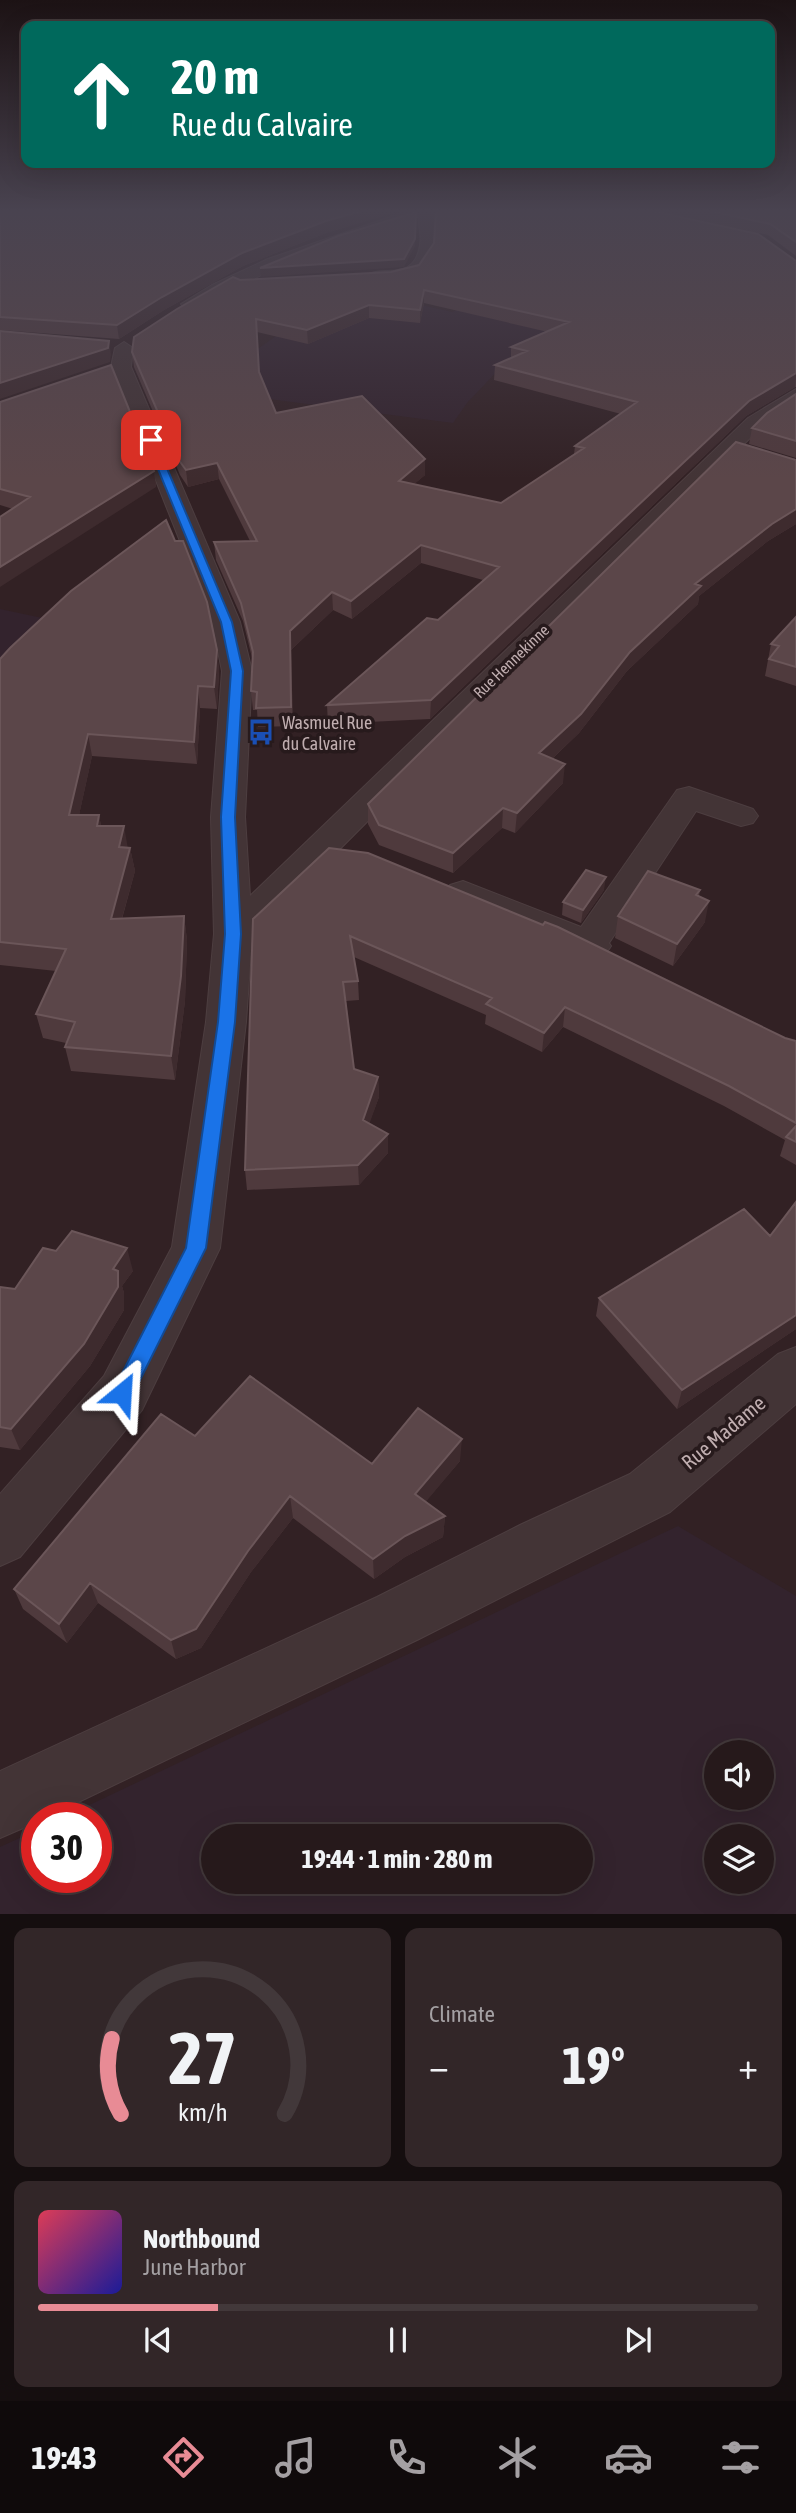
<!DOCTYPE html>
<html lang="en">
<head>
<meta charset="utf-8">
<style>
	body { margin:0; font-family:"Asap Condensed",sans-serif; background:#322628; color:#f1f3f6; height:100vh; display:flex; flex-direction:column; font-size:26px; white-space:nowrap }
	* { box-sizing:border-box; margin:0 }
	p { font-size:23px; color:#a4a0a3 }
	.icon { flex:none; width:38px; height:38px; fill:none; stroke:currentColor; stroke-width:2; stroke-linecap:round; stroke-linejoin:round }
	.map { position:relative; height:1914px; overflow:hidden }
	.sheet { display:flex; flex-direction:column; gap:14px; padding:14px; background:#150e0f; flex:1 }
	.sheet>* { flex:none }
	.hud { position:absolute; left:21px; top:21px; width:754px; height:147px; border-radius:14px; box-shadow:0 7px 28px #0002,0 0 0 2px #42383a; background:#00695c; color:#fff; overflow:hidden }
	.buttons { position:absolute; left:704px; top:1740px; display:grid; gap:14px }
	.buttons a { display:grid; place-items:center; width:70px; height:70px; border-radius:50%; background:#26191b; box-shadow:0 7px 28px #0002,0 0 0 2px #42383a; font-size:35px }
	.speed { position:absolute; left:21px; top:1802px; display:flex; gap:14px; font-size:35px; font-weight:700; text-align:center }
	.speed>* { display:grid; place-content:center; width:91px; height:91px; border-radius:50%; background:#26191b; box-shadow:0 7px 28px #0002,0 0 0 2px #42383a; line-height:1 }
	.speed .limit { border:10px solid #d22; background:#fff; color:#111 }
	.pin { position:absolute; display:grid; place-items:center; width:60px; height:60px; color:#fff; margin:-30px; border-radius:14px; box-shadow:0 4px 10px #0006 }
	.me { position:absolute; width:77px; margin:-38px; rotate:27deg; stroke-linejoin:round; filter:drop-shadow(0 0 5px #0008) }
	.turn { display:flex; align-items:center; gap:24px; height:147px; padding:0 35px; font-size:32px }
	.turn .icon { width:91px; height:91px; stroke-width:2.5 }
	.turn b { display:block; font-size:49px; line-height:60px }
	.big { font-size:52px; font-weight:700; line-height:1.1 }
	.sheet .widget { flex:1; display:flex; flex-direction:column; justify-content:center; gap:10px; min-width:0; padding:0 24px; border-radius:14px; background:#322628 }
	.sheet .dial { align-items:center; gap:0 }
	.dial svg { height:182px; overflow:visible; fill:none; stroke:#42383a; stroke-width:7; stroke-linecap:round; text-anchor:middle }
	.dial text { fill:#f1f3f6; stroke:none }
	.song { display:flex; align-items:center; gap:21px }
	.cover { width:84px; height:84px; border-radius:10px; background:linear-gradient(135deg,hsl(350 70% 55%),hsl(240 70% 35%)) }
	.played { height:7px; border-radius:4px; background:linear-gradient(90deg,#e88b95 25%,#42383a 25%) }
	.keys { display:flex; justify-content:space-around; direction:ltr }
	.heat { display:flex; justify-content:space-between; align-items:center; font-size:38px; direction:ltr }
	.sheet .tiles { flex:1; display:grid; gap:14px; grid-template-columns:1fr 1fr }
	.widget:last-child { grid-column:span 2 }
	.trip { position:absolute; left:201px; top:1824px; width:392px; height:70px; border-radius:35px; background:#26191b; box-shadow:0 7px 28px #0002,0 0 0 2px #42383a; font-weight:700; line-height:70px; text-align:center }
	.dock { display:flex; height:112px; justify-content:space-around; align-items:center; background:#0f0a0b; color:#a4a0a3 }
	.dock .icon { width:49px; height:49px }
	.dock .current { color:#e88b95 }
	.dock b { font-size:32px; color:#f1f3f6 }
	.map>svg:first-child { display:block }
	.green { fill:#33232d; fill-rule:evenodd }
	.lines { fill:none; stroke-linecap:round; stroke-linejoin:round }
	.minor-casing { stroke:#4d3e40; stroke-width:2 }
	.minor { fill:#433436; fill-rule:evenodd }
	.wall { fill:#4f3a3d; fill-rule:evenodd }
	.shaded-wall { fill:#3e2b2e }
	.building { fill:#5b4649; stroke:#6b5659; stroke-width:2; fill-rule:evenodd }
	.route { fill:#1a73e8; stroke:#114b97; stroke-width:2 }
	.labels { text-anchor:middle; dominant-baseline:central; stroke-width:7; stroke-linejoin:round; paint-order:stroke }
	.far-street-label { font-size:16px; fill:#c0aeb0; stroke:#271a1c }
	.poi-label { font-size:18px; fill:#c0aeb0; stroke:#271a1c; text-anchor:start }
	.near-street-label { font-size:21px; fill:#c0aeb0; stroke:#271a1c }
</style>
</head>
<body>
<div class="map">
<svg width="796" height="1915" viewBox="0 0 796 1915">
	<rect width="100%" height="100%" fill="#322124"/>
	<path class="green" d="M498,294l117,17 -113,55 -35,37 -14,20 -184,-24 -17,-46 54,-38 101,-13 45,10z
		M0,609l52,11 -52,59z
		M678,1526l118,70v318h-796v-67l37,-17v48h59v-60h-34zM716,1752h45v45h-45zM214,1836h367v45h-367zM716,1836h45v45h-45z"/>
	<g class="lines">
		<g class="minor-casing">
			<path id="minor" d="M408,211h27l-2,44 -13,17 -31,10 -19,1 -8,-5c17,-16 52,7 58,-33 2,-10 -2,-19 -1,-29l-140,50 -83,42h-12l-3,-4 31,-19 56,-26z
				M124,342l9,6 -2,19 109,255 12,49 -7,146 5,79 498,-478 48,-29v15l-34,22 -510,511 -6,85 -26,226 -78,162 -122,147 -20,9v-72l104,-118 68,-129 34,-225 8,-88 -3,-117 11,-146 -10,-49 -101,-255 4,-19z
				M689,787l64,22 5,7 -5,7 -12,3 -45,-15 -87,132 2,3 -6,9 -13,4 -13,-4 -129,-54 -5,-8 5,-8 13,-4 118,46 96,-137z
				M796,1347v57l-126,108 -251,127 -374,179h-8v4l-37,16v-67l377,-174 143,-72 110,-51 148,-120z"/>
		</g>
		<use href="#minor" class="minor"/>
	</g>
	<path class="wall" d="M0,211h399l-73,22 -83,33 -79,44 -45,29 -119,-9z
		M657,211h139v45l-28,-21z
		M434,243l362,18v126h-1l-49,29 -316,303 -102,5 -1,-19 111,-85 45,-40 -62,-17 -69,56 -19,-9 -42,40 2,76 -35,1 -1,-17h-4l-2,-19 2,-29 -10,-41 -27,-61 -2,-18 36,-1 -31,-62 -31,8 -8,-12 -46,-108 -2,-15 108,-72 151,-8 28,-7zM424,303l124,29 -37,15v12l-16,6 -1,15 127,34 -46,32 -1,8 -73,49 -87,-19 11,-9 -149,-62 -17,-41 -2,-40 51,12 61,-26 51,5z
		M796,394v64l-47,-14 3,-16z
		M0,402l154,69 2,16 -143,22 -13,-4z
		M796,460v64l-28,17 -69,55 -1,8 -71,67 -48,62 -27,26 11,24 -48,50 -13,-5 -49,45 -74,-28 -11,-21v-20z
		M796,617v69l-31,-10 6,-32z
		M217,650l2,21 -2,38 -17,-1 -3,56 -105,-8 -13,59h20l2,11 26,22h3l5,23 -13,48 62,-3 3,24 -2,61 -10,79 -104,-9 -6,-24 1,-4 -23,-5 -7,-24 20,-43 -56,-6v-306z
		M329,848l456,190 11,3v124l-16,-9 5,-16 -61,-34 -161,-79 -21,25 -57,-28 1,-9 -132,-58 4,24 1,19 -13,1 8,68 24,8 1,20 -10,26 19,30 -29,32 -112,5 -2,-20z
		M604,890l-23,33 -19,-8 1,-13z
		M700,890l-1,6 6,26 -32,44 -58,-28 3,-22z
		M796,1202v127l-119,80 -81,-93 3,-18 171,-62z
		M56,1251l77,20 -11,15 2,7v17l-34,56 -70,84 -20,-3v-160l15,2z
		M195,1436l177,28 88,-3 -35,41 20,14 -2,21 -38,20 -31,22 -81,-61 -42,54 -50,76 -25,11 -78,-56 -31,40 -44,-34 -9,-20z"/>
	<path class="shaded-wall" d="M361,211h38l-73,22 -83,33 -79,44 -45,29 -2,-14 45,-28 80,-44 84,-32z
		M416,212l-1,34 -11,21 -143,10 -1,-9z
		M424,290v13l-4,20v-13z
		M369,305v13l-61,26 -1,-14z
		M109,341l2,14 -1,7 -110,37v-16z
		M796,373l-1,14 -49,29 -316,303 1,-19 318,-299z
		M425,459v16l-26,22v-16z
		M217,463l2,16 -31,8 -2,-17z
		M154,471l2,16 -156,100v-20z
		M796,509v15l-28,17 -69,55 -1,8 -71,67 -48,62 -42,40 2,-20 91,-101 65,-68 77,-60z
		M421,545v18l-69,56 -1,-18z
		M332,592l1,18 -42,40 2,76 -3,-95z
		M217,650l2,21 -2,38 -3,-22z
		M198,686l2,22 -3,56 -3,-22z
		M88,734l4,22 -18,82 -5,-23z
		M565,764l-2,19 -48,50 2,-20z
		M503,808l-1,20 -49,45v-20z
		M99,815l4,23 -6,-12z
		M124,826l4,23 -9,-2z
		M130,848l5,23 -20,72 -4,-24z
		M606,877l-2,13 -23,33 2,-13z
		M709,901l-4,21 -32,44 4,-22z
		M184,916l3,24 -2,61 -10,79 -4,-24z
		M565,1007l-2,20 -21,25 2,-19z
		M378,1077l1,20 -15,42 -1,-19z
		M388,1134v19l-29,32 -1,-20z
		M127,1248l6,23 -11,15 2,7v17l-34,56 -70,84 -9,-21 102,-160z
		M796,1315v14l-119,80 5,-19z
		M462,1439l-2,22 -46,55 1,-22z
		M290,1496l3,22 -42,54 -50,76 -25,11 -5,-19z
		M445,1516l-2,21 -38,20 -31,22 -1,-20 32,-23z
		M90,1583l8,20 -31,40 -8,-19z"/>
	<path class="building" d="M0,211h361l-35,10 -84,32 -80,44 -45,28 -117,-8z
		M436,211h217l105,23 38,27v112l-47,28 -318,299 -104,5 100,-87 11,2 61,-53 -78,-22 -70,56 -19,-9 -42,39 1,76 -35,1 1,-16 -6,-1 2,-39 -12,-49 -27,-61 43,-1 -40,-78 -31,7 -8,-11 -46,-107 2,-15 43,-28 56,-32 7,3 151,-8 28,-7 15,-22zM424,290l145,32 -58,25 16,4 -32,14 142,37 -62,44 9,2 -83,55 -102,-22 26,-22 -63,-63 -86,17 -17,-41 -3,-53 51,11 62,-25 51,5z
		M710,211h86v31l-26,-18z
		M416,212l-1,27 -11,20 -144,9 78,-32z
		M0,331l109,10 -1,7 -108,35z
		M111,365l43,106 -154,96v-50l30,-20 -30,-8v-87z
		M796,394v47l-44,-13 15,-15z
		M736,442l60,18v49l-24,15 -77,60 6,2 -71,66 -49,62 -42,39 26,11 -48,49 -14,-5 -50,45 -74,-28 -11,-21z
		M166,520l9,21h8l24,61 10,48 -3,37 -16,-1 -4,56 -106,-8 -19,81h30l-2,11h27l-5,21 11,1 -19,71 73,-3 -3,60 -10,80 -106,-9 10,-25 -39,-8 30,-65 -66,-7v-283l10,-11 61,-57z
		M796,617v50l-27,-8 10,-13 -8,-2z
		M329,848l39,5 175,72 2,-3 13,5 227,111 11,3v82l-67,-37 -164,-79 -21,26 -58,-29 6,-6 -142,-62 8,45 -15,1 11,87 24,8 -15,43 25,14 -30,31 -113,5 8,-251z
		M586,870l20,7 -23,33 -20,-8z
		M648,871l52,19 -4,5 13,6 -32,43 -59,-28z
		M796,1126v16l-10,-5z
		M796,1202v113l-114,75 -83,-92 145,-89 26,27z
		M72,1231l55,17 -14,21 5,2v16l-34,57 -73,85 -11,-2v-140l15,2 28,-41 13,3z
		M250,1376l122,88 46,-56 44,31 -47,55 30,22 -40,20 -32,23 -83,-63 -42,55 -52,78 -25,11 -81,-57 -31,41 -45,-35 147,-175 34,22z"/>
	<linearGradient id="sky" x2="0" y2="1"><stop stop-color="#1c1214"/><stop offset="0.44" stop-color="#494350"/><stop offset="1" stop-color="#494350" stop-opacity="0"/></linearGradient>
	<rect width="796" height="479" fill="url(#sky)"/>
	<path class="route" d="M151,437l4,3 77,182 11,49 -8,146 6,117 -6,88 -29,226 -76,152 -8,3 -7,-3 -3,-7 74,-145 32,-226 7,-88 -4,-117 10,-146 -10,-49 -75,-182z"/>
	<defs>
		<g id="bus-bare" transform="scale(2.1)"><path d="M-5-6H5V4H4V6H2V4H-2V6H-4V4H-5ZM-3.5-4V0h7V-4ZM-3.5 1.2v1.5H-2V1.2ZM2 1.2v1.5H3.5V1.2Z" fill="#1a4fb4" stroke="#271a1c" stroke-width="2.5" paint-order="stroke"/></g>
	</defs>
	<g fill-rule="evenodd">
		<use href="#bus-bare" x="261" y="732"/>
	</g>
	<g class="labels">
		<g class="far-street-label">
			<text transform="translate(511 661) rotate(-44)">Rue Hennekinne</text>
		</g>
		<g class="poi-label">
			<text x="282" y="722">Wasmuel Rue<tspan x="282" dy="21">du Calvaire</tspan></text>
		</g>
		<g class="near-street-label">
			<text transform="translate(723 1432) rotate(-40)">Rue Madame</text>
		</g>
	</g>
</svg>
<div class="buttons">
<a><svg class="icon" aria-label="sound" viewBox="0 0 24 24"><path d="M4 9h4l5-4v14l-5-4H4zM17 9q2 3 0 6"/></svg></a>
<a><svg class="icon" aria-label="layers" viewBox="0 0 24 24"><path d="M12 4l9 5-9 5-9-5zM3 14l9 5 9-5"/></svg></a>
</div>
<div class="speed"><div class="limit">30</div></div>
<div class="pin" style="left:151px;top:440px;background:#d93025"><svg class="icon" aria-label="arrive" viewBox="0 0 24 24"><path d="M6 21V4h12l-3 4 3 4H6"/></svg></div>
<svg class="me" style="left:122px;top:1393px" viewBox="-20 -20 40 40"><path d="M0-17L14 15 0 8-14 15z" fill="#1a73e8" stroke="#fff" stroke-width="4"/></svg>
<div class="trip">19:44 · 1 min · 280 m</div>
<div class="hud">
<div class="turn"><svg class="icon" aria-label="ahead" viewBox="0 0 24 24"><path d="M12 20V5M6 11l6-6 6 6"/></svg><div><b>20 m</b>Rue du Calvaire</div></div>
</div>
</div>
<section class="sheet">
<div class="tiles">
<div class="widget dial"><svg viewBox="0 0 100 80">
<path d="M14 69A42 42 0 1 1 86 69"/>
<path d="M14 69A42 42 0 0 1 10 36" stroke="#e88b95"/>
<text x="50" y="56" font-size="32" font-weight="700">27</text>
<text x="50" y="72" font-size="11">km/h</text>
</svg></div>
<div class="widget"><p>Climate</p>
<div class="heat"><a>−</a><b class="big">19°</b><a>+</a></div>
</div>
<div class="widget">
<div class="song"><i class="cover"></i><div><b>Northbound</b><p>June Harbor</p></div></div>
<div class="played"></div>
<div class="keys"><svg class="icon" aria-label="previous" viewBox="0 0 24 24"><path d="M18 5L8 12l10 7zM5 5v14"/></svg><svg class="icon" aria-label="pause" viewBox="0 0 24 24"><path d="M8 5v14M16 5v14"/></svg><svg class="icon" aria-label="next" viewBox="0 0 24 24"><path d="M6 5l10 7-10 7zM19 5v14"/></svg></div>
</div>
</div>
</section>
<nav class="dock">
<b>19:43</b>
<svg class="icon current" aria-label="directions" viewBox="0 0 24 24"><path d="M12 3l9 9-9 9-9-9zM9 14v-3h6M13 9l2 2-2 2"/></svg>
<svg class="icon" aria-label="music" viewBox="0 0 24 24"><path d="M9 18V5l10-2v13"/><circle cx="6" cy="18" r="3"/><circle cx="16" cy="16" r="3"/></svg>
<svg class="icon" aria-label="phone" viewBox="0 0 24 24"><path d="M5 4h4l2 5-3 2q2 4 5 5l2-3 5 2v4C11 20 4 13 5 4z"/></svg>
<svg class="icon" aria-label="climate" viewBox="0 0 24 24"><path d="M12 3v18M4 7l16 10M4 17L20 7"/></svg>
<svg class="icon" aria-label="car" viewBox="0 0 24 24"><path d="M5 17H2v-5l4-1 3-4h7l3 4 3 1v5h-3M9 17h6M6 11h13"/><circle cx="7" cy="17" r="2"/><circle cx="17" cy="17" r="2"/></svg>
<svg class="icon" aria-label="filters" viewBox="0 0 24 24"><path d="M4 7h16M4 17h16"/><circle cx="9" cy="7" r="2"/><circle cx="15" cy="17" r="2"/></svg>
</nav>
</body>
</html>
